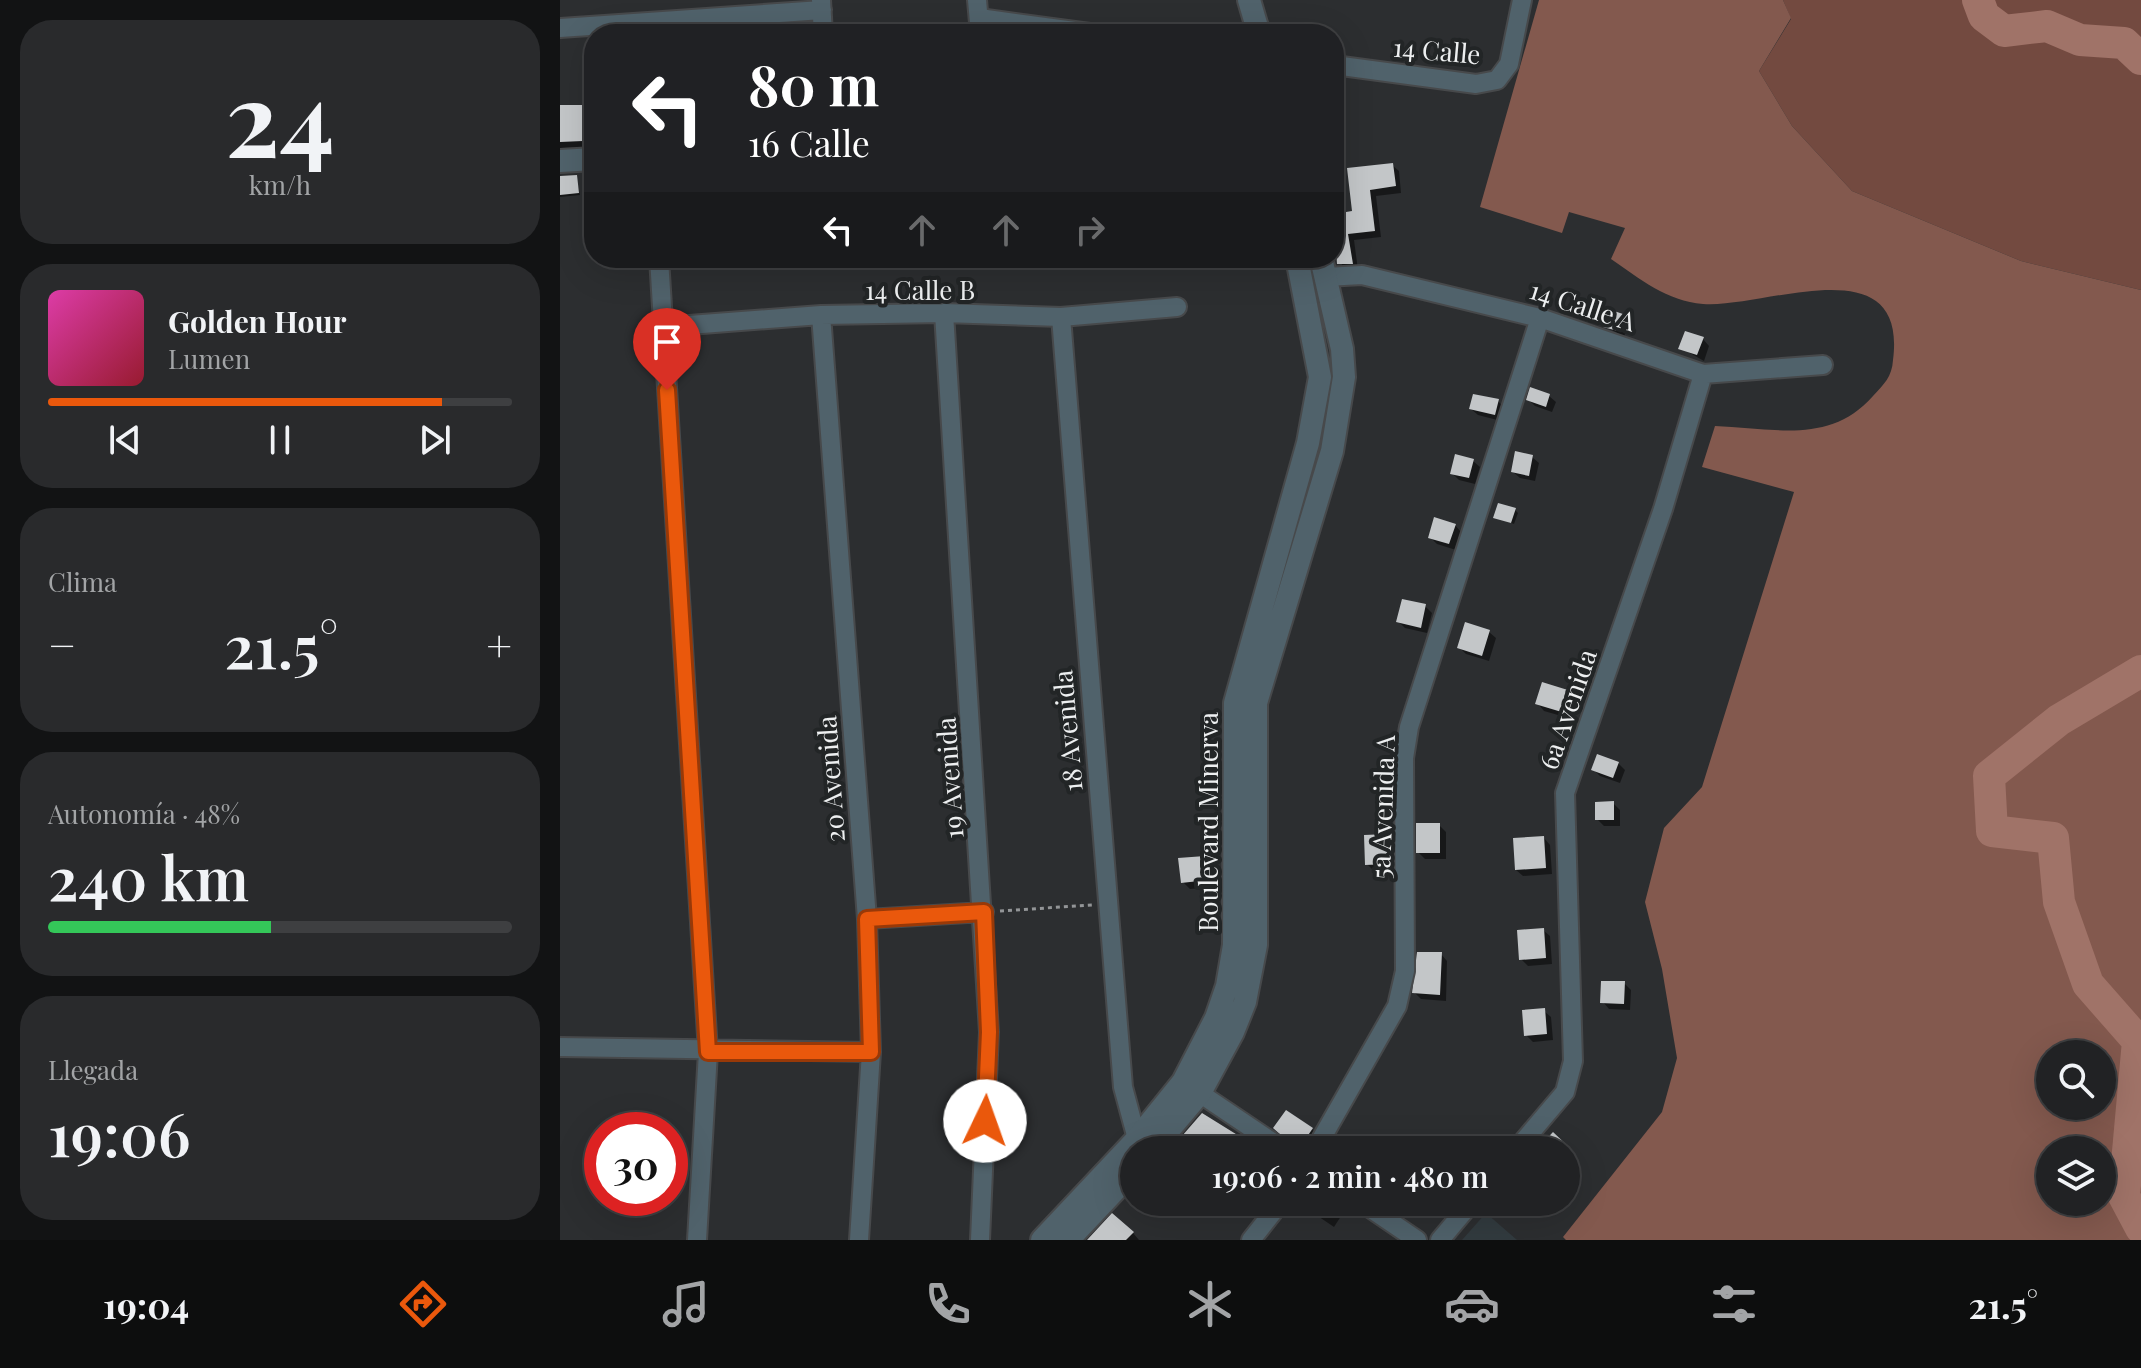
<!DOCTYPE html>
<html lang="es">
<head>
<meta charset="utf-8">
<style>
	body { margin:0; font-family:"Playfair Display",serif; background:#292a2c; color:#f1f3f6; height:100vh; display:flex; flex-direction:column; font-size:30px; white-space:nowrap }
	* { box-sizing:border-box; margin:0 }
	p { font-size:26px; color:#a2a4a6 }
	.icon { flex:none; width:44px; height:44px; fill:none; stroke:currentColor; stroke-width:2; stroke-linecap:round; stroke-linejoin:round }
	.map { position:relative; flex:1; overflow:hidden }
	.drawer { display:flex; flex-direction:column; gap:20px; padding:20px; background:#121314; width:560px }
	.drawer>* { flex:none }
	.guide { position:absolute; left:24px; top:24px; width:760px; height:244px; border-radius:32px; box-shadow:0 8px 32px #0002,0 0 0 2px #3e3f41; background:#202124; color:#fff; overflow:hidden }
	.buttons { position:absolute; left:1476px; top:1040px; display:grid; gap:16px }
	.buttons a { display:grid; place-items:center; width:80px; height:80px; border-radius:50%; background:#212224; box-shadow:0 8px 32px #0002,0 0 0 2px #3e3f41; font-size:40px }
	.speed { position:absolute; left:24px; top:1112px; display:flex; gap:16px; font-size:40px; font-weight:700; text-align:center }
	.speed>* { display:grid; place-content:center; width:104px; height:104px; border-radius:50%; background:#212224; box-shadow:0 8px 32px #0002,0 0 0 2px #3e3f41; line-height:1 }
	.speed .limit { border:12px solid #d22; background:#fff; color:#111 }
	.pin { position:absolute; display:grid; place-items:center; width:68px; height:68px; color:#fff; margin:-82px -34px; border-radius:50% 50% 50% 0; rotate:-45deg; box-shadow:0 0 8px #0007 }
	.pin .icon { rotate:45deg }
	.me { position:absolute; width:88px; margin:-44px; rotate:3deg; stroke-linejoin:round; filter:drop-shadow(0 0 6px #0008) }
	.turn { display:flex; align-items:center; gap:28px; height:168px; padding:0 32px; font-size:36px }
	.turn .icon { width:104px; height:104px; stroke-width:2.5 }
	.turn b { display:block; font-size:56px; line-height:68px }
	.lanes { display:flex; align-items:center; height:76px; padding:0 32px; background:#0003; justify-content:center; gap:40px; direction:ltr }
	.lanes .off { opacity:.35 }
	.big { font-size:60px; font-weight:600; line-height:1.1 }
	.drawer .card { flex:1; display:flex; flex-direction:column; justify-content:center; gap:12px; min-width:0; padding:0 28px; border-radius:32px; background:#292a2c }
	.drawer .dial { align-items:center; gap:0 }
	.dial b { font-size:104px; line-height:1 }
	.song { display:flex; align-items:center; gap:24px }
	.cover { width:96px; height:96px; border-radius:12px; background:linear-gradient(135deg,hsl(320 70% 55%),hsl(350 70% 35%)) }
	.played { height:8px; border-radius:4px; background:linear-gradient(90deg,#ea580c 85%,#3e3f41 85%) }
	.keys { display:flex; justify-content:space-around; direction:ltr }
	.heat { display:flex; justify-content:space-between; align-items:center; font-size:44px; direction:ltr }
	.charge { height:12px; border-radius:6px; background:linear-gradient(90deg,#34c759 48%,#3e3f41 0) }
	.trip { position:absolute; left:560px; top:1136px; width:460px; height:80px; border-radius:40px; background:#212224; box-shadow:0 8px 32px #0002,0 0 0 2px #3e3f41; font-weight:600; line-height:80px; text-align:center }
	.tab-bar { display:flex; height:128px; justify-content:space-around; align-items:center; background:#0d0e0e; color:#a2a4a6 }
	.tab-bar .icon { width:56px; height:56px }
	.tab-bar .on { color:#ea580c }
	.tab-bar b { font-size:36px; color:#f1f3f6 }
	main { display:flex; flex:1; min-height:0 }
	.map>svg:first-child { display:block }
	.built { fill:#323b3f }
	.green { fill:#734a40 }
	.forest { fill:#83594e; fill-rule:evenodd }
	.shadow { fill:#0007 }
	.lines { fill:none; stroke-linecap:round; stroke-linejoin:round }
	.river { stroke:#a07368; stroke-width:32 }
	.building { fill:#c3c6c8 }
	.minor-casing { stroke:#47494b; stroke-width:22 }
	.tertiary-casing { stroke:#47494b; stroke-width:26 }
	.path { stroke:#939597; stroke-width:3; stroke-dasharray:4 4; stroke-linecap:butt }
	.minor { stroke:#50626b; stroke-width:18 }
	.tertiary { stroke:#50626b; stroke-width:22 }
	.route-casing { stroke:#983908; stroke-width:20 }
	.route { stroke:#ea580c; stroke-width:14 }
	.labels { text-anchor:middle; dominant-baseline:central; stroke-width:8; stroke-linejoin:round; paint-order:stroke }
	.street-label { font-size:26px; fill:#edeff0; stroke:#222526 }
</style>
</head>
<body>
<main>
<section class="drawer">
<div class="card dial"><b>24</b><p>km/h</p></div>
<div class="card">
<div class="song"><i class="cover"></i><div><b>Golden Hour</b><p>Lumen</p></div></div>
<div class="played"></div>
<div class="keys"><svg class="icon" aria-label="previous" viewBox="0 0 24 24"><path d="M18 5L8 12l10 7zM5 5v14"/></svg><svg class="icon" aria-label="pause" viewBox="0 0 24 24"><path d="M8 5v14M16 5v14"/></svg><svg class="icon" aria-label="next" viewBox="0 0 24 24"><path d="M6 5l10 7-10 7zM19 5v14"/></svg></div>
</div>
<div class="card"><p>Clima</p>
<div class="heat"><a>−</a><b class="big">21.5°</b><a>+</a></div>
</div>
<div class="card"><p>Autonomía · 48%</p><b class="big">240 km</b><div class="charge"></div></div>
<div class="card"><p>Llegada</p><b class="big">19:06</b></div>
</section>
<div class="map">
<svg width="1581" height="1240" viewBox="0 0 1581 1240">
	<rect width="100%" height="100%" fill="#2c2e30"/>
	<path class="built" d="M926,1213l31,27h-55z"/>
	<path class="green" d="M1223,0h358v290l-120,-29 -169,-70 -60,-65 -33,-55 32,-52z"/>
	<path class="forest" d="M979,0h244l8,18 -32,53 33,55 60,65 169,70 120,29v950h-575l-3,-3 99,-125 15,-54 -15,-89 -17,-67 19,-74 38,-41 92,-295 -92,-25 13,-41c59,2 115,19 158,-30 11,-12 19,-19 20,-36 15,-117 -130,-51 -190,-56 -36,-3 -63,-25 -92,-45l14,-31 -56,-16 -7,21 -82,-26zM1490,1054h52v52h-52zM1490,1150h52v52h-52z"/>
	<path class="shadow" d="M0,107h21l7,6 1,34 -29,1z
		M832,165l7,6 2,22 -25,3 5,41 -27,3 4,30h-12l-12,-16v-38l20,-3 -5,-43z
		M16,177l4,18 -20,2v-18z
		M1062,316l7,6 -5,15 -19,-11z
		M1143,339l6,7 -5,15 -23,-13z
		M989,396l7,6 -4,10 -17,-6 -6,-6z
		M938,401l6,7 -3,13 -23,-6 -7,-6z
		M972,457l7,6 -4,18 -15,-3 -7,-6z
		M913,461l7,6 -5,17 -16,-4 -7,-7z
		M955,510l3,3 -4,11 -19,-7z
		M895,525l6,7 -5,18 -19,-6 -7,-7z
		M865,606l7,7 -5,20 -22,-5 -6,-6z
		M929,632l7,6 -7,23 -23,-7 -6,-6z
		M1010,693l7,6 -5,20 -28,-8 -6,-7z
		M1058,763l7,7 -5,13 -20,-7 -7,-7z
		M1053,803l7,7v16h-16l-7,-7z
		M879,825l7,7v27h-21l-7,-7z
		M827,836l7,7 1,27 -21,1 -7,-7z
		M984,838l6,7 2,29 -29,2 -7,-6z
		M644,858l7,6 3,23 -24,2 -7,-7z
		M983,930l7,6 2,28 -24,2 -7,-7z
		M881,954l6,7 -1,40 -25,-2 -7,-7z
		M1064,983l7,7 -1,20 -21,-1 -6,-7z
		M984,1011l7,6 2,23 -20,2 -7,-7z
		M752,1129l6,7 -9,14h-13v-5z
		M993,1135l22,21 -9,10v-16h-23z
		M737,1202h41l7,8 -11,17z
		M573,1233l6,7h-49z"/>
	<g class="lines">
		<path class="river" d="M1418,0l6,16 20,15 43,-5 33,14 44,3 17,16
			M1581,671l-82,49 -70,56 3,55 61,7 6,64 29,82 50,57 -14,155 17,32"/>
	</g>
	<path class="building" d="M0,105h22l1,36 -23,1z
		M833,163l3,23 -26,4 5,41 -27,3 5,30h-16l-3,-50 18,-3 -5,-43z
		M17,175l2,18 -19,2v-19z
		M1048,309l15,5 -5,17 -15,-4z
		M1125,331l19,6 -7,18 -19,-6z
		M970,387l20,7 -4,13 -20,-7z
		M913,394l26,5 -4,16 -26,-6z
		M955,451l18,4 -4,21 -18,-4z
		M895,454l19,5 -5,19 -19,-4z
		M938,503l18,5 -5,15 -18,-5z
		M874,517l22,7 -7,20 -21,-6z
		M842,599l24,5 -5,24 -25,-6z
		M905,622l25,8 -8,26 -25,-8z
		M982,682l29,9 -6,22 -30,-9z
		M1037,754l22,8 -6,16 -22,-8z
		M1054,801v19h-19v-18z
		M856,823h24v30h-24z
		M828,834l1,30 -24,1 -1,-30z
		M984,836l2,32 -31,2 -2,-32z
		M645,856l3,24 -27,3 -3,-25z
		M984,928l2,30 -27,2 -2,-30z
		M857,952h25l-2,43 -28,-2z
		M1041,981h24l-1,23 -24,-1z
		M985,1008l2,26 -23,2 -2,-26z
		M726,1110l27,18 -15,22 -25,-22z
		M642,1113l58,36 3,1h-59l-22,-14z
		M993,1132l19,18h-36z
		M552,1213l22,19 -8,8h-39z"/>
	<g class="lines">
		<g class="minor-casing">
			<path id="minor" d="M261,0l2,34
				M417,0l3,34
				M419,18l118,16
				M0,28l262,-18
				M774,65l142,19 21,-4 12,-16 13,-64
				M99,258l49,794 -11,188
				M766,277l36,-2 178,43 163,56 120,-9
				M384,313l45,719 -9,208
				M261,315l46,604 4,133 -12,188
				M501,317l62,770 14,52
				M103,327l158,-12 123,-2 117,4 116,-10
				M307,919l117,-7
				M0,1047l311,5
				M629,1086l95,64
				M755,1150l82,-144 8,-35 -1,-213 5,-31 131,-409
				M956,1150l49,-58 8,-31 -8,-268 98,-284 40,-135
				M801,1202l56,38
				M691,1240l30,-38
				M880,1240l32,-38"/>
		</g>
		<g class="tertiary-casing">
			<path id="tertiary" d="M689,0l10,34
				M0,161l34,-2
				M592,1150l48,-57 33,-61 12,-30 11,-57v-242l76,-252 12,-74 -2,-28 -21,-91
				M482,1240l95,-101 46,-57 33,-64 11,-32 7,-41 1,-242 73,-260 12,-66 -23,-119
				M508,1240l66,-70"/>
		</g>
		<path class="path" d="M440,911l92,-6"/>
		<use href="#minor" class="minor"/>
		<use href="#tertiary" class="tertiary"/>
	</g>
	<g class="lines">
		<g class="route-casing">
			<path id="route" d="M107,390l41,662h163l-4,-133 117,-7 5,120 -4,89"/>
		</g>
		<use href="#route" class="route"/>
	</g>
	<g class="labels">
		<g class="street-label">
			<text transform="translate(877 50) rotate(5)">14 Calle</text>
			<text x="360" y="289">14 Calle B</text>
			<text transform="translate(1023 305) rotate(18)">14 Calle A</text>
			<text transform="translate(1007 709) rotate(-71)">6a Avenida</text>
			<text transform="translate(507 731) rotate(-95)">18 Avenida</text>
			<text transform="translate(389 778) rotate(-94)">19 Avenida</text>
			<text transform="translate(270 779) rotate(-94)">20 Avenida</text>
			<text transform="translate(822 807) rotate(-88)">5a Avenida A</text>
			<text transform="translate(647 822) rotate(-90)">Boulevard Minerva</text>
		</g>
	</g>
</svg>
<div class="buttons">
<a><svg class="icon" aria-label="search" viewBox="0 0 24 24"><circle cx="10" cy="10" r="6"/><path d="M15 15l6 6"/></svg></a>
<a><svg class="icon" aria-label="layers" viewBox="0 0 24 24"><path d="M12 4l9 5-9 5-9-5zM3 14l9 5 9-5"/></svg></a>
</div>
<div class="speed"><div class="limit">30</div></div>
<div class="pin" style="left:107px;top:390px;background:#d93025"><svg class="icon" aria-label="arrive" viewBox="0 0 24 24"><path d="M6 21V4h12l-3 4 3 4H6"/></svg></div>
<svg class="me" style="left:425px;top:1121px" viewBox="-20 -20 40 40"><circle r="19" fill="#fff"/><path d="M0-13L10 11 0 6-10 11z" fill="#ea580c"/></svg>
<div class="trip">19:06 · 2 min · 480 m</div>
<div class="guide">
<div class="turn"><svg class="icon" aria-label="left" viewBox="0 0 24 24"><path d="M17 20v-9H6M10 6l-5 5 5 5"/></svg><div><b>80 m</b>16 Calle</div></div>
<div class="lanes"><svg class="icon" aria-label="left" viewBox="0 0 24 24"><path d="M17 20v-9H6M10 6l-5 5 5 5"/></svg><svg class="icon off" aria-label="ahead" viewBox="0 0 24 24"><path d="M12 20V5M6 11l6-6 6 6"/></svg><svg class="icon off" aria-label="ahead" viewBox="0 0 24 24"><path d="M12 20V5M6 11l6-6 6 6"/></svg><svg class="icon off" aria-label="right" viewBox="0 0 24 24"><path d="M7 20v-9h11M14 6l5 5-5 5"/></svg></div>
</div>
</div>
</main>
<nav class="tab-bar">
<b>19:04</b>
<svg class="icon on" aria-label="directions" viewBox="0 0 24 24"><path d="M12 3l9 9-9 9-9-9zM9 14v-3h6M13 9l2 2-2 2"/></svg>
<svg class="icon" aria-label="music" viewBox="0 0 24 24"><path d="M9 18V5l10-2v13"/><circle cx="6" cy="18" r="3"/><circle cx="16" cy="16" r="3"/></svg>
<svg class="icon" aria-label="phone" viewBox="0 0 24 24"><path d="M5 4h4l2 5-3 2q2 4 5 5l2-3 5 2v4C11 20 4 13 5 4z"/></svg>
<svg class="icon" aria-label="climate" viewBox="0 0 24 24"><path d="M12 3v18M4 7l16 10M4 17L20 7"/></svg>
<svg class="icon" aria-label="car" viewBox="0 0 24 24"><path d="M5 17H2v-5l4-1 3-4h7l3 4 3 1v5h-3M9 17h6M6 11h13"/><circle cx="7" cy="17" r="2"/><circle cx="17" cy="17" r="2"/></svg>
<svg class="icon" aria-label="filters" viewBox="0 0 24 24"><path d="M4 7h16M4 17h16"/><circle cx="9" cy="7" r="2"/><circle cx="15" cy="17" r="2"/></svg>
<b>21.5°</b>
</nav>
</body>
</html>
